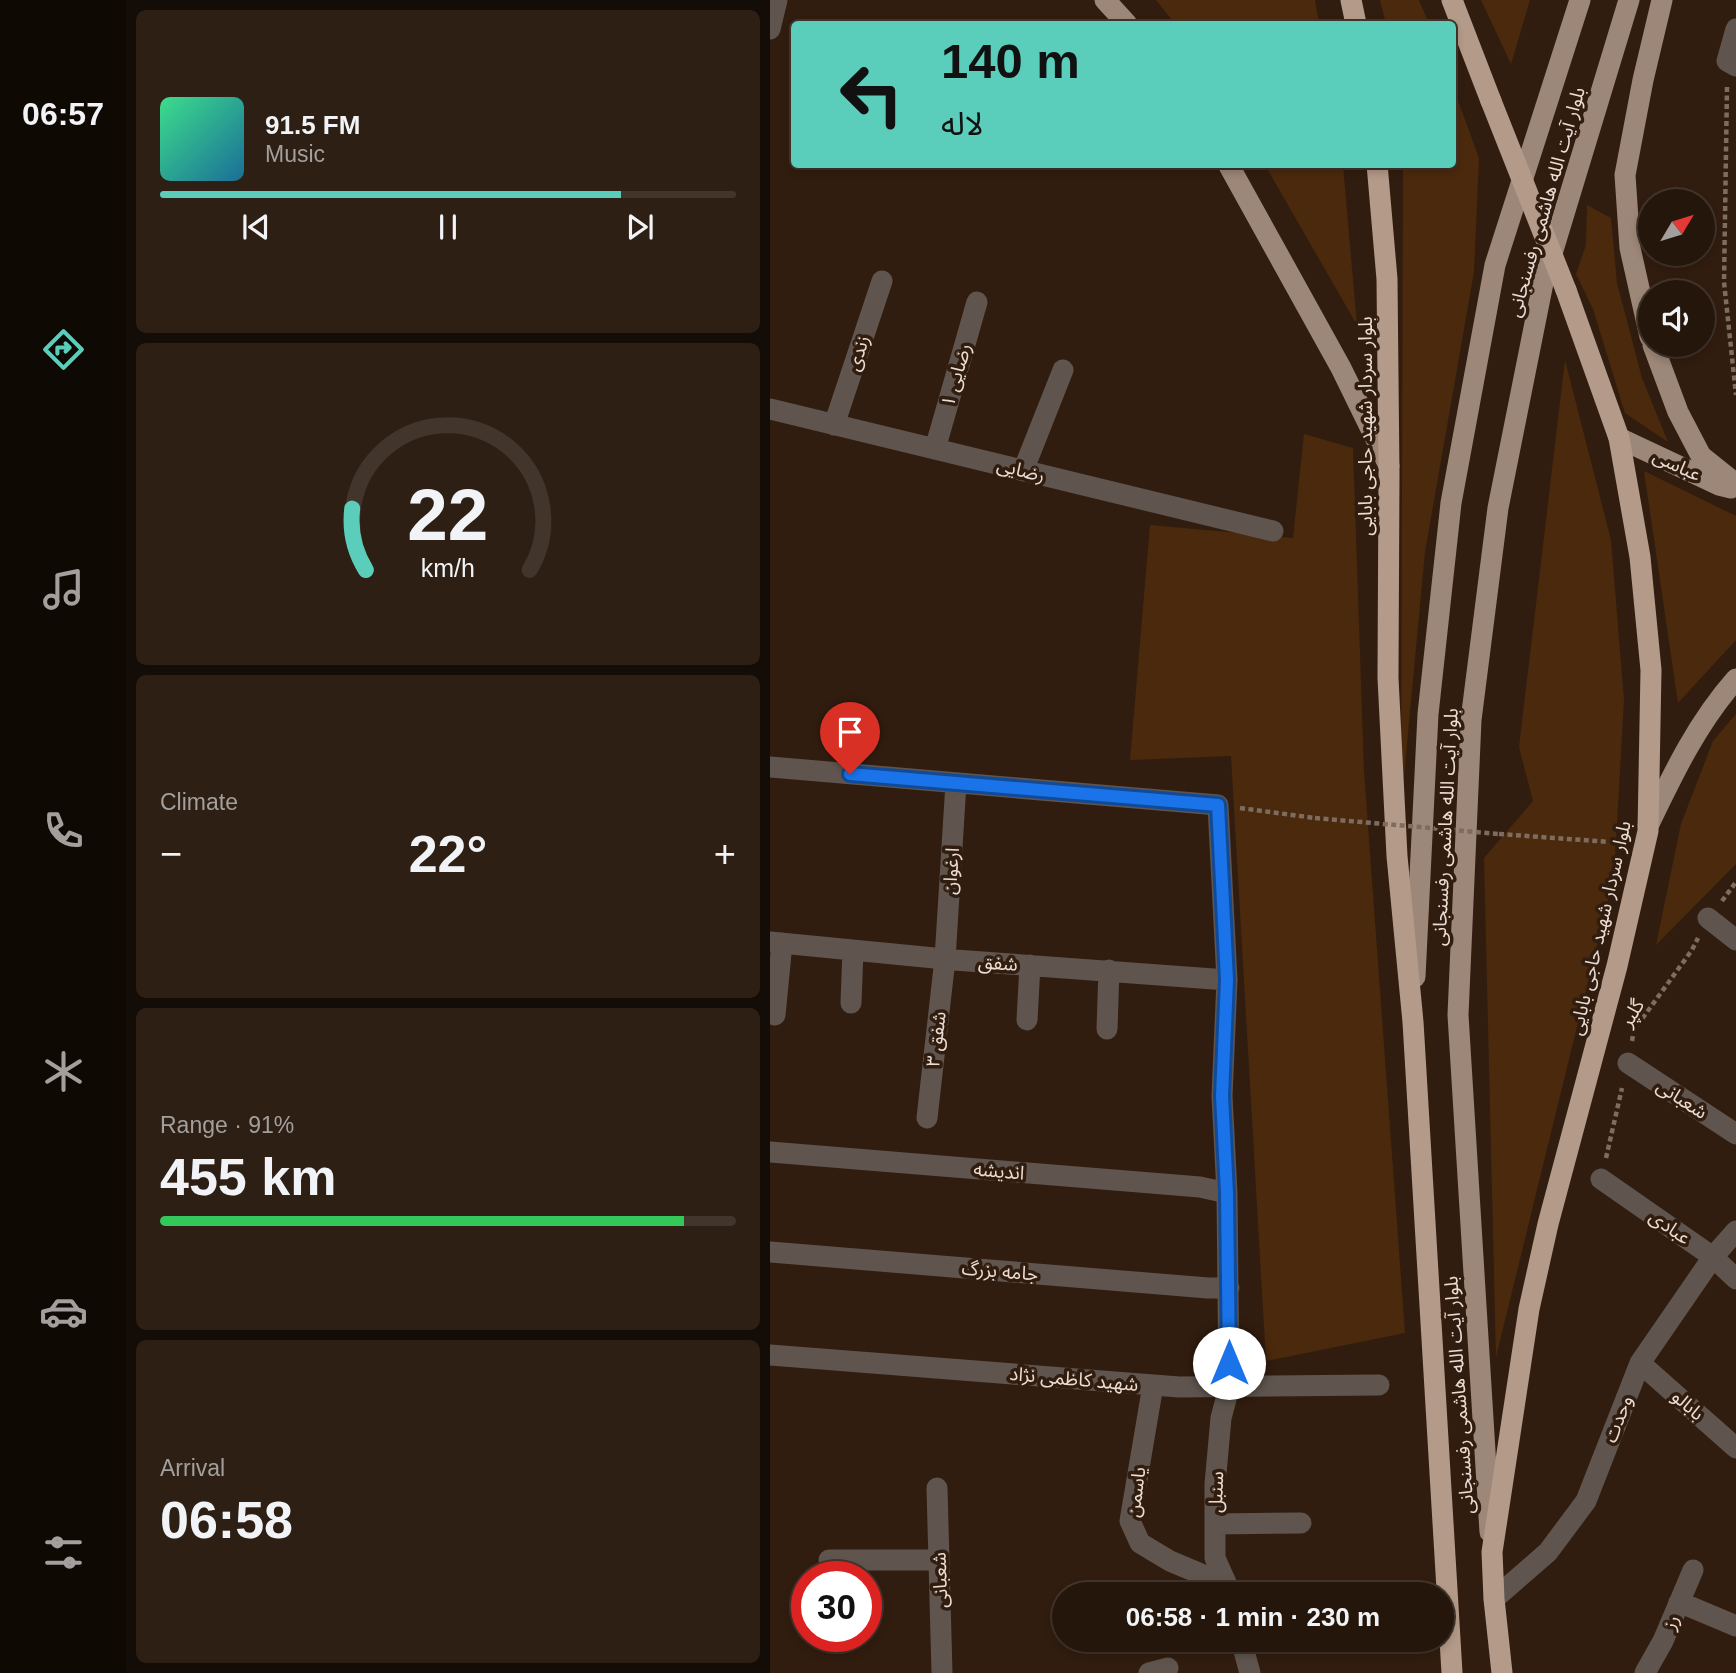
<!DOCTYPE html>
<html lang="en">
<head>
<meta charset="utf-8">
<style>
	body { margin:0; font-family:Arial,"Noto Sans Arabic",sans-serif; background:#2d1f14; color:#f1f3f6; height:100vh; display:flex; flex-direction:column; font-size:26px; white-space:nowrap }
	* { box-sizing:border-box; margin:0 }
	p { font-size:23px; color:#a39f9d }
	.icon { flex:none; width:38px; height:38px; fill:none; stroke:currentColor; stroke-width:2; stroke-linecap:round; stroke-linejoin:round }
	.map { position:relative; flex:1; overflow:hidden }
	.sheet { display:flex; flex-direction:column; gap:10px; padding:10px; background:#140c06; width:644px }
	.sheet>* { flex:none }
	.top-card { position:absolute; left:21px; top:21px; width:665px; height:147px; border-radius:7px; box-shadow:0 4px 10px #0003,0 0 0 2px #42352c; background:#5bcebb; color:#111; overflow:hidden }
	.needle { width:46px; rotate:52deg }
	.controls { position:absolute; left:868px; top:189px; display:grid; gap:14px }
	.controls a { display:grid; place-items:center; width:77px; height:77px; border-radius:50%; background:#25160b; box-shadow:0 4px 10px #0003,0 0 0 2px #42352c; font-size:35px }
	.speed { position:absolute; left:21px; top:1561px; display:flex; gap:14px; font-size:35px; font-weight:700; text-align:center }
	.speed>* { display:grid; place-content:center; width:91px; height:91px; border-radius:50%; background:#25160b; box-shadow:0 4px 10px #0003,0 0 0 2px #42352c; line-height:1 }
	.speed .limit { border:10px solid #d22; background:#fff; color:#111 }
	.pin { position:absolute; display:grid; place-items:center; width:60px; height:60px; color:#fff; margin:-72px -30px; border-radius:50% 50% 50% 0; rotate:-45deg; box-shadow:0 0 7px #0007 }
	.pin .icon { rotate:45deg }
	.me { position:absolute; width:77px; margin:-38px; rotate:0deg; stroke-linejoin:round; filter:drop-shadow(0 0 5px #0008) }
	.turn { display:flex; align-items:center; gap:24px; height:147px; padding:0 35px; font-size:32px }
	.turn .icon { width:91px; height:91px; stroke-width:2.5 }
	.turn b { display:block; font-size:49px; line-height:60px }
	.big { font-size:52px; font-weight:700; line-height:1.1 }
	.sheet .card { flex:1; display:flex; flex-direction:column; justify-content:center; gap:10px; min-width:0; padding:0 24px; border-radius:10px; background:#2d1f14 }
	.sheet .dial { align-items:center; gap:0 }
	.dial svg { height:182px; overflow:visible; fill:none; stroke:#42352c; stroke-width:7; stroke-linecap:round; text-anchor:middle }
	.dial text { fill:#f1f3f6; stroke:none }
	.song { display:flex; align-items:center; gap:21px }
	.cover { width:84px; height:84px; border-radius:10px; background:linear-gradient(135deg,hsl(150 70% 55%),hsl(200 70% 35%)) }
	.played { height:7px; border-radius:4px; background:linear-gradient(90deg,#5bcebb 80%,#42352c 80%) }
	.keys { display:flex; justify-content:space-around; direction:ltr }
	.heat { display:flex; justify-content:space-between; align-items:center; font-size:38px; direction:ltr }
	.charge { height:10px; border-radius:5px; background:linear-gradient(90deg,#34c759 91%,#42352c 0) }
	.trip { position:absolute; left:282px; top:1582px; width:402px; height:70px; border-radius:35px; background:#25160b; box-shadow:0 4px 10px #0003,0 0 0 2px #42352c; font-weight:700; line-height:70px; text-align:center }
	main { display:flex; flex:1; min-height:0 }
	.menu { display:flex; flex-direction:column; width:126px; justify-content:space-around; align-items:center; background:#0f0904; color:#a39f9d }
	.menu .icon { width:49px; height:49px }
	.menu .on { color:#5bcebb }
	.menu b { font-size:32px; color:#f1f3f6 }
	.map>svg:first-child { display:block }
	.green { fill:#4b290d }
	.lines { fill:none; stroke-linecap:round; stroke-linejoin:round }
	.path { stroke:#7e6c60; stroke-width:4.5; stroke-dasharray:5 3.5; stroke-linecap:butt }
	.minor { stroke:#5f554e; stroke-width:21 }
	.major { stroke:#9c8778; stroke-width:21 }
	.highway { stroke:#b49a88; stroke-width:21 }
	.path-bridge { stroke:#7e6c60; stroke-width:4.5; stroke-dasharray:5 3.5; stroke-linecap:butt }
	.highway-bridge { stroke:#b49a88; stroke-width:21 }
	.route-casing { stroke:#114b97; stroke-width:18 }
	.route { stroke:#1a73e8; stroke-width:12 }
	.labels { text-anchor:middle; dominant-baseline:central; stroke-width:7; stroke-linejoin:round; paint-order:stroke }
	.street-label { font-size:19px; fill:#ebddd4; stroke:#311d0f }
</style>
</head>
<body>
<main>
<nav class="menu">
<b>06:57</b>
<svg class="icon on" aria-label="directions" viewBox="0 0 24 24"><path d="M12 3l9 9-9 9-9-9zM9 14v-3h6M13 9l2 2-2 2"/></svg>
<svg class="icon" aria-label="music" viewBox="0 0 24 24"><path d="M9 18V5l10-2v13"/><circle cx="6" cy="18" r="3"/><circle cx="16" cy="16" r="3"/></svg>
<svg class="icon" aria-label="phone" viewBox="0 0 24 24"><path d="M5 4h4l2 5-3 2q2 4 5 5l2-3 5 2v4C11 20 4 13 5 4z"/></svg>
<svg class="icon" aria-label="climate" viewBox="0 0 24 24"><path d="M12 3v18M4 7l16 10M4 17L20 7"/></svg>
<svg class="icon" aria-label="car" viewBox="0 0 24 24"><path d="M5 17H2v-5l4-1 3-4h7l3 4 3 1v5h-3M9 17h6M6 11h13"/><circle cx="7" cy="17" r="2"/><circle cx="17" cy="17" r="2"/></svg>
<svg class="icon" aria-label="filters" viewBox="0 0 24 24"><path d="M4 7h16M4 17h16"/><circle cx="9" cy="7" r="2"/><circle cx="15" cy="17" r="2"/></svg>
</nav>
<section class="sheet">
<div class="card">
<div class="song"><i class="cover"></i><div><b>91.5 FM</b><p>Music</p></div></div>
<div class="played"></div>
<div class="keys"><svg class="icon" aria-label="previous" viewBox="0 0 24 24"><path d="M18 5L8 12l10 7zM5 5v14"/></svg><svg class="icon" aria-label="pause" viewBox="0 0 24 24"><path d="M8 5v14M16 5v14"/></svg><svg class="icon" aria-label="next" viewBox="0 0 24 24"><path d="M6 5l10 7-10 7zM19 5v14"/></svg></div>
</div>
<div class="card dial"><svg viewBox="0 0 100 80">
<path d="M14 69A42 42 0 1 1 86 69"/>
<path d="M14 69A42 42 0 0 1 8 42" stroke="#5bcebb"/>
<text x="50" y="56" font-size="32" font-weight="700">22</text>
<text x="50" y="72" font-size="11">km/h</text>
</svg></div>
<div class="card"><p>Climate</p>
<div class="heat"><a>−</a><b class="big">22°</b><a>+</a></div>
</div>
<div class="card"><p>Range · 91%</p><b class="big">455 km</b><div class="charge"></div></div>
<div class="card"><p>Arrival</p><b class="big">06:58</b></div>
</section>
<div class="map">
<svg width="966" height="1673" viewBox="0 0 966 1673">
	<rect width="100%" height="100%" fill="#311d0f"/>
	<path class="green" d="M386,0h159l4,24h-144z
		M610,0h39l10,24h-43z
		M711,0h49l-19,64z
		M683,87l26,71 -5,114 -49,280 -24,256 2,-643 49,-1z
		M495,165h78l14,160z
		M817,205l24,13 6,65 25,95 26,64 -43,-29 -32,-104 -17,-35 10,-29z
		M795,360l46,180 13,160 -10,176 -118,481 -12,-499 49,-57 -14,-54z
		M534,434l49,14 11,323 41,562 -139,28 -35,-605 -101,4 20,-235 143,13z
		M874,471l92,45v124l-58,63z
		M966,714v150l-80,81 25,-121 32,-83z"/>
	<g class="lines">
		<path class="path" d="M957,87l-3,195 12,113
			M470,808l75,10
			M729,834l125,9
			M952,901l14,-19
			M862,1041l2,-11 58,-80 6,-12
			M836,1158l16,-70"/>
		<path class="minor" d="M0,29l7,-29
			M966,29l-9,32 9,5
			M0,409l503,122
			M64,425l48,-144
			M165,449l42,-147
			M253,471l40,-101
			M0,767l448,38 9,175 -5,116 5,97 2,195 -8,30 -6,66v74l16,36
			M938,918l28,22
			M0,942l185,18 272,20
			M81,1003l2,-53
			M5,1015l7,-72
			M257,1020l3,-55
			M337,1029l2,-59
			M858,1063l108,71
			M157,1118l18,-159 11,-176
			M0,1152l430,35 27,6
			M831,1179l112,78 23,22
			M0,1252l438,36h21
			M0,1355l409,32 200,-2
			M870,1363l96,85
			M383,1385l-23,136 10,22 30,18 57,24
			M167,1488l5,185
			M445,1524l86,-1
			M59,1560h110
			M724,1599l54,-47 38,-51 54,-138 73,-106 23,-26
			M909,1602l57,24
			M471,1640l9,33
			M379,1673l19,-5
			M875,1673l18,-32 30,-71"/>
		<path class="major" d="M335,0l22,24
			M458,164l113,204 48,98
			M880,337l-20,-89 -5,-73 18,-95 19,-80
			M883,345l25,67 23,44 35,28
			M849,438l100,47 12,3
			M878,826c25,-52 49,-103 88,-147
			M645,977l13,-263 23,-211 44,-238 85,-265
			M720,1532l-32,-517 13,-295 27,-212 45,-225 86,-283"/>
		<path class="highway" d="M581,0l5,24
			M682,0l39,101
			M607,164l10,115 2,195 -1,204 9,178 16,166 39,651
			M732,1673l-8,-74 -2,-47 37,-243 19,-85 69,-258 31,-135 3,-161 -11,-113 -21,-119 -53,-148"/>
		<path class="path-bridge" d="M545,818l184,16"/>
		<path class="highway-bridge" d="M721,101l75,189"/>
	</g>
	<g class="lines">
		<g class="route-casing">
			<path id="route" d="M80,774l368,31 9,175 -5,116 5,97 2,170"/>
		</g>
		<use href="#route" class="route"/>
	</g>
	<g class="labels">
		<g class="street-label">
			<text transform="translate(776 202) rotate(-74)">بلوار آیت الله هاشمی رفسنجانی</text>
			<text transform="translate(88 353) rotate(-72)">زندی</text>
			<text transform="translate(186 375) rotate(-74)">رضایی ۱</text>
			<text transform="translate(595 426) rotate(-90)">بلوار سردار شهید حاجی بابایی</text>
			<text transform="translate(907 465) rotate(25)">عباسی</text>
			<text transform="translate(251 470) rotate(14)">رضایی</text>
			<text transform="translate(675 827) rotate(-87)">بلوار آیت الله هاشمی رفسنجانی</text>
			<text transform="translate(181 871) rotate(-86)">ارغوان</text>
			<text transform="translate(830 928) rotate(-77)">بلوار سردار شهید حاجی بابایی</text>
			<text transform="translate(228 963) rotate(4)">شفق</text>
			<text transform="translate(862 1013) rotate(-59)">گلپر</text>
			<text transform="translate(166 1039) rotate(-83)">شفق ۳</text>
			<text transform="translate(912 1099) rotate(33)">شعبانی</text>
			<text transform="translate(229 1171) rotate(5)">اندیشه</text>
			<text transform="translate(900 1227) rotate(35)">عبادی</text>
			<text transform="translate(230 1271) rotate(5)">جامه بزرگ</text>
			<text transform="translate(304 1379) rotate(5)">شهید کاظمی نژاد</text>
			<text transform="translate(689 1395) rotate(-94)">بلوار آیت الله هاشمی رفسنجانی</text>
			<text transform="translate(918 1405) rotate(41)">بابالو</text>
			<text transform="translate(848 1419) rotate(-69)">وحدت</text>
			<text transform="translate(366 1492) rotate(-83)">یاسمن</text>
			<text transform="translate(446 1492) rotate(-88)">سنبل</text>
			<text transform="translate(170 1580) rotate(-92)">شعبانی</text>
			<text transform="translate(901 1622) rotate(-67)">رز</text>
		</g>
	</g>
</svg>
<div class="controls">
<a><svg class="needle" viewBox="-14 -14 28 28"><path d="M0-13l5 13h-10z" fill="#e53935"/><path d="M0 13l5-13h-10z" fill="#a39f9d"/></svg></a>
<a><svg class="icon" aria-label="sound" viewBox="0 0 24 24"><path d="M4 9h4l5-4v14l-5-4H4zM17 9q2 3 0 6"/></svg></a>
</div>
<div class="speed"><div class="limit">30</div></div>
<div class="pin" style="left:80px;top:774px;background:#d93025"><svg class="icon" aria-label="arrive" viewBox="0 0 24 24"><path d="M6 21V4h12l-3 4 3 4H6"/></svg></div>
<svg class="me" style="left:459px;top:1363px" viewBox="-20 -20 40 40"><circle r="19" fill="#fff"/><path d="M0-13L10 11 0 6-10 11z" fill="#1a73e8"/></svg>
<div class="trip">06:58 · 1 min · 230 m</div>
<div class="top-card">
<div class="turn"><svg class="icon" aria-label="left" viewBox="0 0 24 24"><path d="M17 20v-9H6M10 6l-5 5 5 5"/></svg><div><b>140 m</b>لاله</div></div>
</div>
</div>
</main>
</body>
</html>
